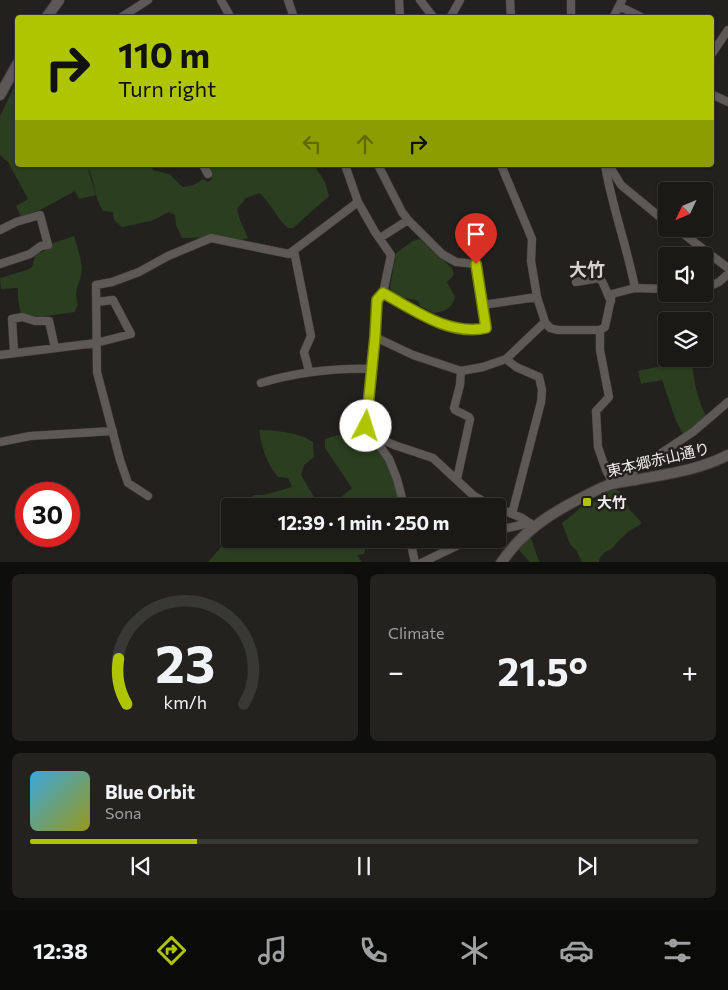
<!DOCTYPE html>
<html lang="en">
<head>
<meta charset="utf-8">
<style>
	body { margin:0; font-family:Commissioner,"Noto Sans JP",sans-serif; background:#23221f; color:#f1f3f6; height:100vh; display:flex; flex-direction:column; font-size:19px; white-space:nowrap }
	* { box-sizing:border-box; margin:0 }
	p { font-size:16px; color:#9fa0a1 }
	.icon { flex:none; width:28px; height:28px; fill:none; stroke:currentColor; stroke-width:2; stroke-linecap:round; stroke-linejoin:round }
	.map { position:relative; height:562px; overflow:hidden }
	.drawer { display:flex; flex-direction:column; gap:12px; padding:12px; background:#0e0e0c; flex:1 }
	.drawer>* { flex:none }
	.hud { position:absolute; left:15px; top:15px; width:699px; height:152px; border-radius:5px; box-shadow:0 1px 4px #0004,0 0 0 1px #383835; background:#b0c502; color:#111; overflow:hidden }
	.needle { width:32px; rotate:226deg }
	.fabs { position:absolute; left:658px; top:182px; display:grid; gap:10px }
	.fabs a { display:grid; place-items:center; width:55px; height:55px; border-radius:5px; background:#1a1916; box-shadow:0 1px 4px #0004,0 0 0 1px #383835; font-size:25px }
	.speed { position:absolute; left:15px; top:482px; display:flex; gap:10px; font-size:25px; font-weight:700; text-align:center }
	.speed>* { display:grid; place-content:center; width:65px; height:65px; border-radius:50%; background:#1a1916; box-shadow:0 1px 4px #0004,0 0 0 1px #383835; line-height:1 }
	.speed .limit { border:8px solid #d22; background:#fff; color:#111 }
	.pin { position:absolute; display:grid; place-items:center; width:42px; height:42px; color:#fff; margin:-51px -21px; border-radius:50% 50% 50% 0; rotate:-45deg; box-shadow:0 0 5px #0007 }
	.pin .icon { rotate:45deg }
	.me { position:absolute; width:55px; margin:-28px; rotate:5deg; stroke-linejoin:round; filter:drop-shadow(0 0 4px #0008) }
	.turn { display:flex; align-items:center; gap:18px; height:105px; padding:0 20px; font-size:22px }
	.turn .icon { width:65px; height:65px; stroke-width:2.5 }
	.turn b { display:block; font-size:35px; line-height:42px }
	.lanes { display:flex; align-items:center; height:48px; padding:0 20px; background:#0003; justify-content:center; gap:25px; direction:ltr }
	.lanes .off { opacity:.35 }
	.big { font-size:38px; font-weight:700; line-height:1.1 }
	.drawer .widget { flex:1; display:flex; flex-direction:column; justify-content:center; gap:8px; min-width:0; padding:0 18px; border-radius:8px; background:#23221f }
	.drawer .dial { align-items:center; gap:0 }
	.dial svg { height:130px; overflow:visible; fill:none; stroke:#383835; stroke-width:7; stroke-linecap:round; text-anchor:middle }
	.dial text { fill:#f1f3f6; stroke:none }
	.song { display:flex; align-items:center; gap:15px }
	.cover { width:60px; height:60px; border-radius:8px; background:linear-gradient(135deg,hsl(200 70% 55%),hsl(60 70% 35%)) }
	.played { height:5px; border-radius:2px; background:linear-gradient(90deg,#b0c502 25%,#383835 25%) }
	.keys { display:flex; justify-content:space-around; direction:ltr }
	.heat { display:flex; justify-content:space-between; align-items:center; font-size:28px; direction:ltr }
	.drawer .tiles { flex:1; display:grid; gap:12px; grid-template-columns:1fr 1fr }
	.widget:last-child { grid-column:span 2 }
	.trip { position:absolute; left:221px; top:498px; width:285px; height:50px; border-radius:5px; background:#1a1916; box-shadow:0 1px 4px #0004,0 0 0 1px #383835; font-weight:700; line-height:50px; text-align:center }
	.tab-bar { display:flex; height:80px; justify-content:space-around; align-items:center; background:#0a0a09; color:#9fa0a1 }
	.tab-bar .icon { width:35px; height:35px }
	.tab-bar .active { color:#b0c502 }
	.tab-bar b { font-size:22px; color:#f1f3f6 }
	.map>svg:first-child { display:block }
	.green { fill:#2b3e20 }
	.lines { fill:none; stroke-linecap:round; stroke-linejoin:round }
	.street-casing { stroke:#3f3c3a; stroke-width:9 }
	.secondary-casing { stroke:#3f3c3a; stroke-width:12 }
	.street { stroke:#5c5956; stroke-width:8 }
	.secondary { stroke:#5c5956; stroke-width:10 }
	.route-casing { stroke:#728001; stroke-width:12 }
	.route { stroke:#b0c502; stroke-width:9 }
	.poi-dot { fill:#b0c502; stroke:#23211e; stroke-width:2 }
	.labels { text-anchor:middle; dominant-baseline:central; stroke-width:5; stroke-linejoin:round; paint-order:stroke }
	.street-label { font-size:15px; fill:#efedeb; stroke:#23211e }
	.poi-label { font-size:15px; font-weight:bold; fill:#efedeb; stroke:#23211e; text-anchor:start }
	.quarter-label { font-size:18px; font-weight:bold; fill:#d6d2cf; stroke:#23211e }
</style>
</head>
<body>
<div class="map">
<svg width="728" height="563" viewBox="0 0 728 563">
	<rect width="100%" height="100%" fill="#23211e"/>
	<path class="green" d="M17,81l1,84h132l3,5 16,4 14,13 11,-2 9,-6 5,3 4,-3 -7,-14h109l11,17 4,14 -36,32h-5c-13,-11 -17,-26 -29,-35l-13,5 -9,11 3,11 8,18 -7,2 -13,-3 -46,1 -6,-13 -1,-10 -6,-3 -18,9 -29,6 -8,-7 -1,-8 -10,-1c-9,-13 -8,-32 -16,-45l9,29 -17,4 -4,-8 -33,18 -21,8 -5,-11 12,-7 -20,-37 -8,-7v-39z
		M74,236c3,10 7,22 8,32 0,15 -10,21 -4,36l-3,8 -35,5 -19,-3 -3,-14v-12l-17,1 -1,-11 27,-8 5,-3 3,-12 15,-7v-4z
		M420,239l32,29 2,7 -7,7 8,15c-4,12 -9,14 -21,16l-14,-7 -2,-5c-9,-3 -17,-2 -26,-7l-2,-7 6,-34 17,-12z
		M667,359h25c1,20 5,39 14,57l-22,20 -8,-15 -14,-41 -21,4 -3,-13 29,-6z
		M360,428h6l21,32 15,46h-72l22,-18 -27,-40v-9z
		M259,430c16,0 42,3 54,12l1,15 -10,8 -3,10 13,22 11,9h-79l7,-11h11l28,-8 -4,-9 -10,-1c-12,-14 -16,-29 -19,-47z
		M615,489l5,3 9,17 12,13 -1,3c-9,3 -19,13 -25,20 -3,5 -10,6 -13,10 -2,2 -3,5 -3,7h-17l-6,-12 -6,-6 -8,-21 21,-17h5l17,-13z
		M230,537v2h168l-3,2 -6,1 -6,7 -6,-3 -4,-7 -6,4 -3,11 -7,1 5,7h-154z
		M530,537c5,9 5,17 10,25h-10l-12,-13 8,-9z"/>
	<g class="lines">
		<g class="street-casing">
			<path id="street" d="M221,0l10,18
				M288,0l6,18
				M399,0l1,18
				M420,0l14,18
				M510,0l1,18
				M571,0v18
				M619,6l24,12
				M120,18l28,-18
				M450,18l10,-18
				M613,18l9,-18
				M711,55l17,-25
				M711,94l17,8
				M203,165l5,9
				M345,165l13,37 17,30 16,23 -8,38 -6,6 -2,38 -9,90 23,32 8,20 7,27
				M378,165l24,47 6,8 34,34 14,8 20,2 7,41 54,-8
				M501,165l31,74 -1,22 6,36 8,25 5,6 8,2h42l5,-3 7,-33 23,-6 31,1
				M605,165c7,42 22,81 30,123
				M607,165l5,5 9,15 45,37
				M677,229l51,39
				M0,230l16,-8 24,-7 8,30 -7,1 -11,8 -30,10
				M380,238l28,-18
				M294,251l17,85 -7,16 5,19
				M576,282l23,-4c5,3 8,17 12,23
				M704,289l15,-7 9,-8
				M383,293c31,17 66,43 102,35l-2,-23
				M600,330v20l9,47 -13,14 2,36 8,23 7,13
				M375,337l38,18 48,16
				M14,352l-2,-33 10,-2 13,4h14l6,27
				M0,355l96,-12 35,-9 -18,-34 -16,2
				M506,359l10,8 23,10 3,13 -1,12 -29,112
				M261,383c37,-11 71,-15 110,-14
				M371,434l23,11 39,13 41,38 18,10
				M0,442l30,-6 83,-5
				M457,479l13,-60 -1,-2 -14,-7 -1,-2 6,-23 1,-14 22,-4 23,-8 39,-37
				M621,482l4,-5 68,-45 35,-30
				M148,496l-20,-13 -8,-23 -23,-88 -1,-87 16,-3 27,-10 29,-16 43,-18 78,16 69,-52
				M498,508l24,10 12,8
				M498,530l32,-7
				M410,539l5,24
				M421,563l50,-24"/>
		</g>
		<g class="secondary-casing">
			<path id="secondary" d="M46,18l13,-18
				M0,95l18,-32
				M501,563c20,-30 48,-49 80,-65 10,-5 20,-11 31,-14 8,-2 16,-3 23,-4 32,-6 64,-10 93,-25"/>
		</g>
		<use href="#street" class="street"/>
		<use href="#secondary" class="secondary"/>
	</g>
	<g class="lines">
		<g class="route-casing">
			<path id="route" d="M366,426l9,-89 2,-37 6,-7c31,17 66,43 103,35l-10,-64"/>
		</g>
		<use href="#route" class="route"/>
	</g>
	<rect class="poi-dot" x="582" y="497" width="10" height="10" rx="2.5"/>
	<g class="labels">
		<g class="street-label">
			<text transform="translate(658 459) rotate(-13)">東本郷赤山通り</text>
		</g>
		<g class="poi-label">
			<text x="597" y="502">大竹</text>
		</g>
		<g class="quarter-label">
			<text x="587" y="269">大竹</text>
		</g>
	</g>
</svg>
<div class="fabs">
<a><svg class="needle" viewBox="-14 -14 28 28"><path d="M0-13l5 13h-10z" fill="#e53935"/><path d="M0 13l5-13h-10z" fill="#9fa0a1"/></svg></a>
<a><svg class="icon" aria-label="sound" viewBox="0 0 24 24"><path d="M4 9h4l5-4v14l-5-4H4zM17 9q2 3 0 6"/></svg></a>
<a><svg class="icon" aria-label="layers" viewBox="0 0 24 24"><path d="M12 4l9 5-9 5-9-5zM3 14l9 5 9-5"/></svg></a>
</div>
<div class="speed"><div class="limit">30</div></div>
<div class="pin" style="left:476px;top:264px;background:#d93025"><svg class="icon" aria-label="arrive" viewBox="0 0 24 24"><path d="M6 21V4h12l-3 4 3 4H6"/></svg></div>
<svg class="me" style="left:366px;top:426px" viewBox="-20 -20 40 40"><circle r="19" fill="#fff"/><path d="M0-13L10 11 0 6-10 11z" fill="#b0c502"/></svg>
<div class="trip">12:39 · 1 min · 250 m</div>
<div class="hud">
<div class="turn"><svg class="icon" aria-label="right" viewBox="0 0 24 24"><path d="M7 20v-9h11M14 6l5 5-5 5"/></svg><div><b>110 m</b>Turn right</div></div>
<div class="lanes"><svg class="icon off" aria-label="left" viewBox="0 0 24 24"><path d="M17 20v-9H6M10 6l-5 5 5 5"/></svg><svg class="icon off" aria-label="ahead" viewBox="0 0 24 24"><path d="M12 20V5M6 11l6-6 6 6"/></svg><svg class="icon" aria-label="right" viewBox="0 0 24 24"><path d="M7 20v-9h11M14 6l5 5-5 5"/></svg></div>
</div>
</div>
<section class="drawer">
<div class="tiles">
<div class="widget dial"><svg viewBox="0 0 100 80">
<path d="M14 69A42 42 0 1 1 86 69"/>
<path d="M14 69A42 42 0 0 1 9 41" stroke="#b0c502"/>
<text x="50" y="56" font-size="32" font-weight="700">23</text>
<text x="50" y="72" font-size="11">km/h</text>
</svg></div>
<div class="widget"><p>Climate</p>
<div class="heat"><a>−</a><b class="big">21.5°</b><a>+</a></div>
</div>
<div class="widget">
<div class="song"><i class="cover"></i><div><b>Blue Orbit</b><p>Sona</p></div></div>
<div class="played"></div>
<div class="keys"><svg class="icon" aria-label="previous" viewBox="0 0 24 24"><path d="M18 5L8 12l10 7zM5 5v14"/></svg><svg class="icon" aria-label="pause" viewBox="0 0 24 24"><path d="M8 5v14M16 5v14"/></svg><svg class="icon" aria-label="next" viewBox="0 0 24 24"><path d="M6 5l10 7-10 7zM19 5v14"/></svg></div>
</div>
</div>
</section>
<nav class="tab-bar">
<b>12:38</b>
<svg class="icon active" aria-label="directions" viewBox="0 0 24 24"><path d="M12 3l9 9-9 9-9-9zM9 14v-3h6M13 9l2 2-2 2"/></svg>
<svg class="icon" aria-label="music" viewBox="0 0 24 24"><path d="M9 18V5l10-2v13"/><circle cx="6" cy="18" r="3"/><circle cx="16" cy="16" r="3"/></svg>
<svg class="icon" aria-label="phone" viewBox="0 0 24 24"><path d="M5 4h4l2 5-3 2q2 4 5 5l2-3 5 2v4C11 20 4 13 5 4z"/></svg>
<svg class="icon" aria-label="climate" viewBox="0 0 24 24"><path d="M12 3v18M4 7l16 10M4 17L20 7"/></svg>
<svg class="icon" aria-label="car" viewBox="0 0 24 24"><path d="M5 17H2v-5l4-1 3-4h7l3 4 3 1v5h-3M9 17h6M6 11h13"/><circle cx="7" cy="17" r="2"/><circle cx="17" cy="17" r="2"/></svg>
<svg class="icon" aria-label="filters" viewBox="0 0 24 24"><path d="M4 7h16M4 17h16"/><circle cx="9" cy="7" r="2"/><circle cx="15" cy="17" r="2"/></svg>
</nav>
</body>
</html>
